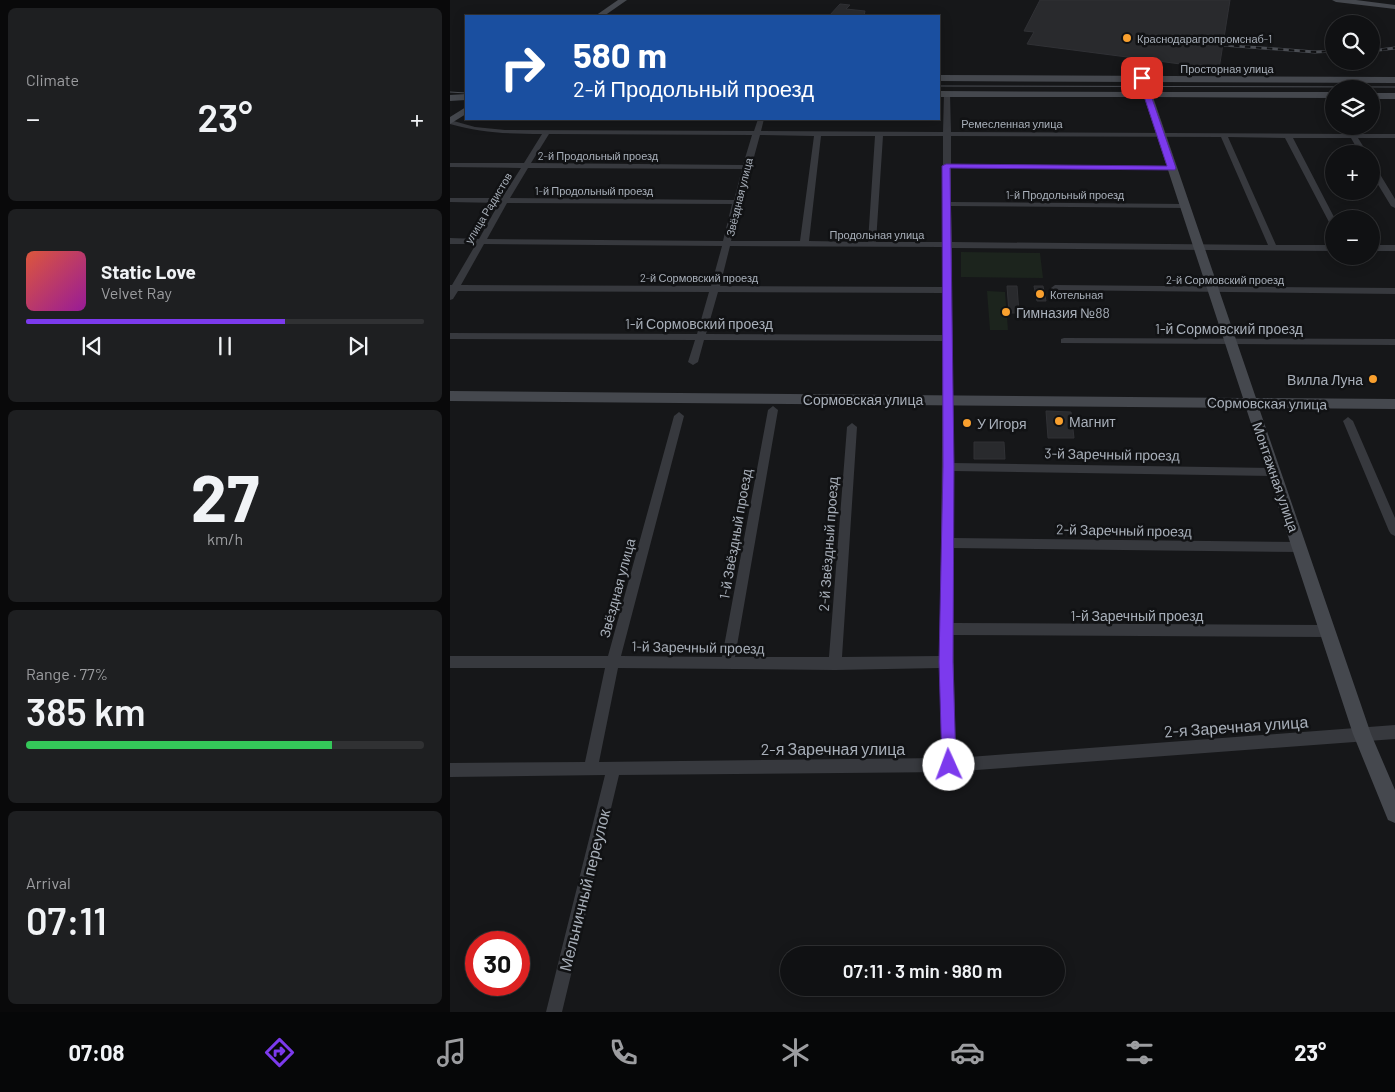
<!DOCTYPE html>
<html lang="en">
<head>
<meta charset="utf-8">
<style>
	body { margin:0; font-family:Barlow,sans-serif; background:#1e1f21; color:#f1f3f6; height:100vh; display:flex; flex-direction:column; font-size:19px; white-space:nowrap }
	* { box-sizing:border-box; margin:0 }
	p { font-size:16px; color:#9c9da0 }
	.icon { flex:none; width:28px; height:28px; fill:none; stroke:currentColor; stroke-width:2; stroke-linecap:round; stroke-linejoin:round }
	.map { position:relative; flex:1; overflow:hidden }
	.drawer { display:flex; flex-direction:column; gap:8px; padding:8px; background:#09090a; width:450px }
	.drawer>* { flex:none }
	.guide { position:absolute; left:15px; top:15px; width:475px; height:105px; border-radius:0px; box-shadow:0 2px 12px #0003,0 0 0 1px #303133; background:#1a4fa0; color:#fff; overflow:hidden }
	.fabs { position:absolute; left:875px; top:15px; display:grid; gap:10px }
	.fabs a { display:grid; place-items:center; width:55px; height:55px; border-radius:50%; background:#101113; box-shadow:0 2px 12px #0003,0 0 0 1px #303133; font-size:25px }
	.speed { position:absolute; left:15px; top:931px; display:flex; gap:10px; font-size:25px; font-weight:700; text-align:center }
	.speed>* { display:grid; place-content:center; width:65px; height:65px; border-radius:50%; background:#101113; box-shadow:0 2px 12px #0003,0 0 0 1px #303133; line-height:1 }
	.speed .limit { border:8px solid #d22; background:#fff; color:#111 }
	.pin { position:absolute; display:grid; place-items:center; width:42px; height:42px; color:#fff; margin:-21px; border-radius:10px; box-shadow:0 2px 8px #0006 }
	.me { position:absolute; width:55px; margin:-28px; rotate:358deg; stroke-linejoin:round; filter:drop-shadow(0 0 4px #0008) }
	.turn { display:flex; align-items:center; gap:18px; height:105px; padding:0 25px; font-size:22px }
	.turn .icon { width:65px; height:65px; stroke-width:2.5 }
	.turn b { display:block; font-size:35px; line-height:42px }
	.big { font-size:38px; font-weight:600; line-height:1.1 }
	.drawer .widget { flex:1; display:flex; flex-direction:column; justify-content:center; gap:8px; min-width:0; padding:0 18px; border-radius:8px; background:#1e1f21 }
	.drawer .dial { align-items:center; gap:0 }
	.dial b { font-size:65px; line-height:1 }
	.song { display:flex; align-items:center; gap:15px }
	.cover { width:60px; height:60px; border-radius:8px; background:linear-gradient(135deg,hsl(10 70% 55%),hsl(300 70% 35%)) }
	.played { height:5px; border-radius:2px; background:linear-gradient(90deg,#7c3aed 65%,#303133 65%) }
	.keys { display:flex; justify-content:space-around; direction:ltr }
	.heat { display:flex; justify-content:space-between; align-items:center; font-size:28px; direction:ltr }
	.charge { height:8px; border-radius:4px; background:linear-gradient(90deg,#34c759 77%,#303133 0) }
	.trip { position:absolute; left:330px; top:946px; width:285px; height:50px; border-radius:25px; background:#101113; box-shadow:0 2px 12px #0003,0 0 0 1px #303133; font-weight:600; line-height:50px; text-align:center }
	.tabs { display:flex; height:80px; justify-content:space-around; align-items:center; background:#060708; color:#9c9da0 }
	.tabs .icon { width:35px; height:35px }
	.tabs .on { color:#7c3aed }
	.tabs b { font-size:22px; color:#f1f3f6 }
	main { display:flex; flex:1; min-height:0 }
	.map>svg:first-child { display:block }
	.green { fill:#1c241d }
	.building { fill:#292a2d; stroke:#303135 }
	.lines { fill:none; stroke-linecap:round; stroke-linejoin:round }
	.street { fill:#37393e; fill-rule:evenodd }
	.secondary { fill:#45484e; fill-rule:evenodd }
	.tram { stroke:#4a4d53; stroke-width:1 }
	.rail-casing { stroke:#4a4d53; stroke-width:3 }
	.rail { stroke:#111214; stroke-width:2; stroke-dasharray:5.5; stroke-linecap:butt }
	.route { fill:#7c3aed; stroke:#51269a }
	.poi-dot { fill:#f9a02e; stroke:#111214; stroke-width:2 }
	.labels { text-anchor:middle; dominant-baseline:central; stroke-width:5; stroke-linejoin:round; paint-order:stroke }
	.far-poi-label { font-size:11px; fill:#a8afb9; stroke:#111214; text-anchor:start }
	.far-street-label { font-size:11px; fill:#a8afb9; stroke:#111214 }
	.poi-label { font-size:14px; fill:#a8afb9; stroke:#111214; text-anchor:start }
	.street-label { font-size:14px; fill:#a8afb9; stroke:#111214 }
	.near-street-label { font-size:16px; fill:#a8afb9; stroke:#111214 }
</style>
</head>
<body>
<main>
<section class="drawer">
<div class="widget"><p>Climate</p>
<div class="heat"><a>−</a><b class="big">23°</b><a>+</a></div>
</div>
<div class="widget">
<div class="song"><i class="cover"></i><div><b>Static Love</b><p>Velvet Ray</p></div></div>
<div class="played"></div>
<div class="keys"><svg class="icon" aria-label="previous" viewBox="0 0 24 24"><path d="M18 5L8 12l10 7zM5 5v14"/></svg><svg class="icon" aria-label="pause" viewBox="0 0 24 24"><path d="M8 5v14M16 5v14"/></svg><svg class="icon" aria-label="next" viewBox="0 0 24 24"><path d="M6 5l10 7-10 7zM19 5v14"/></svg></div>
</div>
<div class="widget dial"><b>27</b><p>km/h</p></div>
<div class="widget"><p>Range · 77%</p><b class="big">385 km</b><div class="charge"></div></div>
<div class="widget"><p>Arrival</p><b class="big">07:11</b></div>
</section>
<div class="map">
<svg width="945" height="1012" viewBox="0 0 945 1012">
	<rect width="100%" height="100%" fill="#161719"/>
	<path class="green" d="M511,252l79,1 3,25 -82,-1z
		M537,291l18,1 3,38h-18z"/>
	<path class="building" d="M590,0h190l-11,69 -192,-25 7,-12 -10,-1z
		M390,4l10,1 -4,4 19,2 -1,5h-35z
		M557,286h10l2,27h-10z
		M584,286h9l3,15h-9z
		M596,411l25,1 3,26h-26z
		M524,442h30l1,17h-31z"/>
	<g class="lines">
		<path class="street" d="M497,92l3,2 1,38 397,2 -4,-8h7l4,8h40v4h-37l10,16h-8l-9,-16h-58l42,81h-1v7l-4,-2 -45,-86 -57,-1 48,108h58v6l-382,-3 1,215 322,5 5,4 -5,4 -322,-5v67l347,4 4,2 2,3 -2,3 -4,2 -347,-4v75l375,2 4,2 2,4 -2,4 -4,2 -375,-2 3,123 439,-33v14l-446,33 -330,3 -57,237h-16l59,-237 -155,2v-14l135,-1 20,-94h-155v-12h158l66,-240 5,-4 5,4 -63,240 101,1 46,-247 5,-4 5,4 -43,247h94l18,-230 5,-4 5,4 -15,230 98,-1 3,-315 -239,-1 -6,22 -5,3 -5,-3 7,-22 -245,-1v-6l247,1 12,-42 -251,-1 -5,8 -3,1v-15h2l24,-41h-26v-6l29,1 20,-36 -49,-1v-4h52l19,-30 -71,-1v-4h74l18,-29c-32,0 -61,-1 -92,-10v-4l25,7 30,3 249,1 4,-12h6l-3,12 182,1 1,-38zM99,134l203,1 -9,30 -212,-2zM310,135l54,1 -14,105h-69zM371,136h54l-7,106 -59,-1zM433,136h60v106h-67zM501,136l270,1 47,108 -316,-3 -1,-36 234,2 4,-2 -4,-2 -234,-2v-34l221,2 4,-2 -4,-2 -221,-2zM78,168l214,1 -8,31 -224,-2zM57,203l225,1 -9,37 -236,-2zM34,244l238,2 -11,40 -250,-1zM280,246l213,1v40l-223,-1zM268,292l225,1v42l-237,-1zM168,668l217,2 105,-2 2,90 -343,4z
			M878,93l6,6v8l-2,-1 -7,-11z
			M921,164l4,2 20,33v9l-4,-2 -20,-33z
			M921,245h24v6h-24z
			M605,285l340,3v6l-343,-4 -1,-2z
			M614,338l331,1v6l-334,-2v-4z
			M898,417l5,4 42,97v18l-4,-2 -2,-3 -46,-110z"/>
		<path class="secondary" d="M168,0h9l-23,16h-9z
			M882,0h24l39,5v4l-59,-7z
			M489,75l456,2v6l-247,-1 3,10h183v6l-181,-1 103,301 139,1v10l-136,-1 112,326 24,56v33l-7,-3 -35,-86 -107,-326 -796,-7v-10l793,7 -99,-301h-205v-6l203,1 -3,-10 -200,-1z
			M921,93h24v6h-24z
			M16,94v6l-16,1v-6z
			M16,107v7l-16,10v-7z"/>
		<path class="tram" d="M489,86l456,1
			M0,92l16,1"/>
		<g class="rail-casing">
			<path id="rail" d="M773,45l92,7 19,-1
				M921,51l24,-3"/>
		</g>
		<use href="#rail" class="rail"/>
	</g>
	<path class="route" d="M692,76l3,2 31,90 -1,2 -225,-2 4,298 -1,196 3,103 -2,5 -5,2 -5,-2 -2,-5 -3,-103 4,-196 -1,-300 4,-2 221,2 -29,-88z"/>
	<g class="poi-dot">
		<circle cx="677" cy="38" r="5"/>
		<circle cx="590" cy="294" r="5"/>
		<circle cx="556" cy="312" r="5"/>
		<circle cx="923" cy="379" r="5"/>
		<circle cx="609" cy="421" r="5"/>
		<circle cx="517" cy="423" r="5"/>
	</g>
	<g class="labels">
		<g class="far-poi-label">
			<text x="687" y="38">Краснодарагропромснаб-1</text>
			<text x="600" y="294">Котельная</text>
		</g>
		<g class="far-street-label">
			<text x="777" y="68">Просторная улица</text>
			<text x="562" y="123">Ремесленная улица</text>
			<text x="148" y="155">2-й Продольный проезд</text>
			<text x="144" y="190">1-й Продольный проезд</text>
			<text x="615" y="194">1-й Продольный проезд</text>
			<text transform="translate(289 197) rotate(-76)">Звёздная улица</text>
			<text transform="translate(38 208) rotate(-59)">улица Радистов</text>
			<text x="427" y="234">Продольная улица</text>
			<text x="249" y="277">2-й Сормовский проезд</text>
			<text x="775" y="279">2-й Сормовский проезд</text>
		</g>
		<g class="poi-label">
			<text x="566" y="312">Гимназия №88</text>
			<text x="913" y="379" text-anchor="end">Вилла Луна</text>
			<text x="619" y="421">Магнит</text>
			<text x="527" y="423">У Игоря</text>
		</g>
		<g class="street-label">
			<text x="249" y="323">1-й Сормовский проезд</text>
			<text x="779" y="328">1-й Сормовский проезд</text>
			<text x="413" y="399">Сормовская улица</text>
			<text transform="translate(817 403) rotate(1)">Сормовская улица</text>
			<text transform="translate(662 454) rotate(1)">3-й Заречный проезд</text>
			<text transform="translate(826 477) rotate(71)">Монтажная улица</text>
			<text transform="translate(674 530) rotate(1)">2-й Заречный проезд</text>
			<text transform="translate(285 534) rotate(-80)">1-й Звёздный проезд</text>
			<text transform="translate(378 544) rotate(-86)">2-й Звёздный проезд</text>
			<text transform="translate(167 588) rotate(-75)">Звёздная улица</text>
			<text x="687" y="615">1-й Заречный проезд</text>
			<text transform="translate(248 647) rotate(1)">1-й Заречный проезд</text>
		</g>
		<g class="near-street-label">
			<text transform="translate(786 726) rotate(-4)">2-я Заречная улица</text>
			<text x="383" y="748">2-я Заречная улица</text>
			<text transform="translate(134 890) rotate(-76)">Мельничный переулок</text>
		</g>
	</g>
</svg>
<div class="fabs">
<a><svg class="icon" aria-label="search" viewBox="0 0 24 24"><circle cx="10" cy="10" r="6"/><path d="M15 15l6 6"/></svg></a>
<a><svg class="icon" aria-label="layers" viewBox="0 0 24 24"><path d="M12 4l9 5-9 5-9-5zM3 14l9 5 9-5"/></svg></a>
<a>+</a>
<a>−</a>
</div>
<div class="speed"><div class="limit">30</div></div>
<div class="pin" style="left:692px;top:78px;background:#d93025"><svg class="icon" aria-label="arrive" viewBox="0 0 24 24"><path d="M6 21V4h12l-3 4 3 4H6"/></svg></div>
<svg class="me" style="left:499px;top:765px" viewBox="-20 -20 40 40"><circle r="19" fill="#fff"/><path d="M0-13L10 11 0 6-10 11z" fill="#7c3aed"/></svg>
<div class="trip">07:11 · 3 min · 980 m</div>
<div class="guide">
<div class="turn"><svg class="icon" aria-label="right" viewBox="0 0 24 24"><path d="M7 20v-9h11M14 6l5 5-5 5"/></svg><div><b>580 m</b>2-й Продольный проезд</div></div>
</div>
</div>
</main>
<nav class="tabs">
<b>07:08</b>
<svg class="icon on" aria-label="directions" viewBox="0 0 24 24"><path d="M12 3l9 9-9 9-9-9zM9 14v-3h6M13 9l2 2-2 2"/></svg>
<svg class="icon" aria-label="music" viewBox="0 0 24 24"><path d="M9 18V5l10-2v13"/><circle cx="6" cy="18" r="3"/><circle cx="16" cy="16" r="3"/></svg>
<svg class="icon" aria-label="phone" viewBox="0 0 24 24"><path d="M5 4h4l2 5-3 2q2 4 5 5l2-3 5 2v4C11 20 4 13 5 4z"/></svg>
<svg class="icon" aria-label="climate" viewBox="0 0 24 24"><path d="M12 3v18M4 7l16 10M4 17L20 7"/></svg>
<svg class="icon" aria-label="car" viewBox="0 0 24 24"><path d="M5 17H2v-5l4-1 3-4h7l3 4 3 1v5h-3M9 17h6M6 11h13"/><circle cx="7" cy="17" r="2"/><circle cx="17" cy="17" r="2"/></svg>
<svg class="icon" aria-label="filters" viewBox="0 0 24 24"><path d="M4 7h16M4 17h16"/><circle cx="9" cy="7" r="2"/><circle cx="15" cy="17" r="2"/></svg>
<b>23°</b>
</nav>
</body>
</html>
